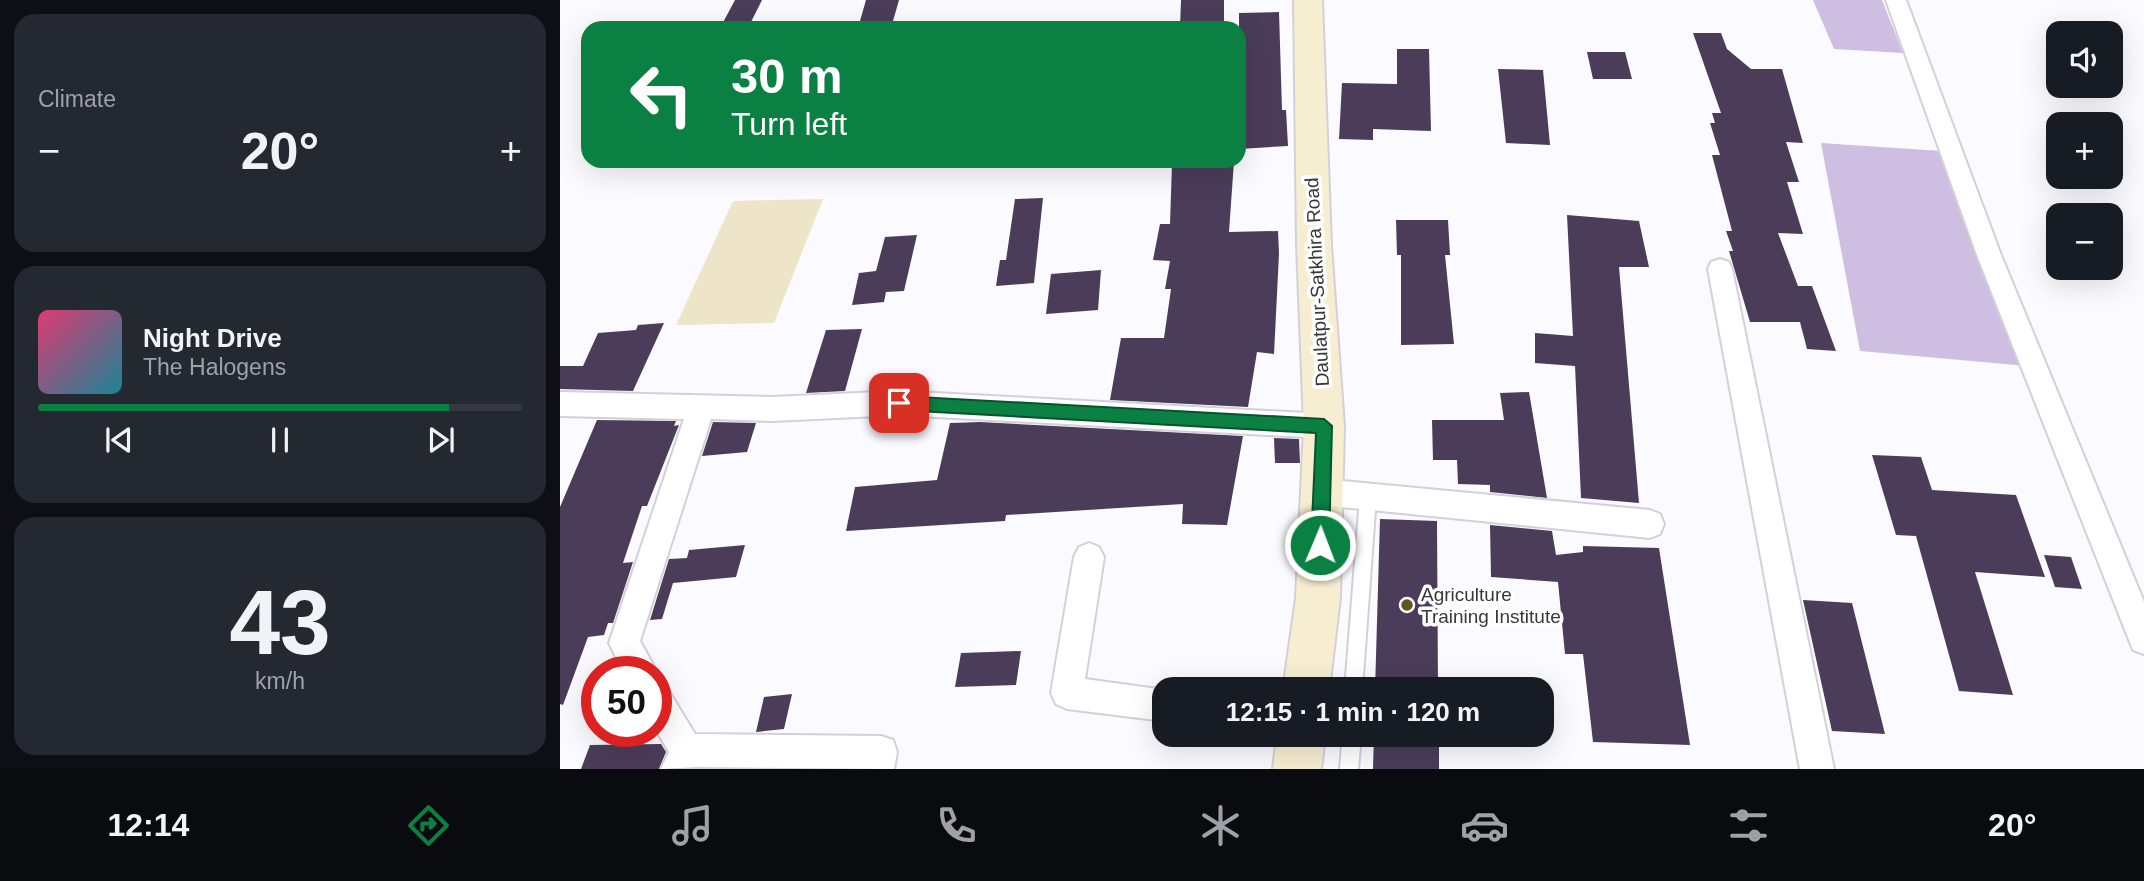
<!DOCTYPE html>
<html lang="en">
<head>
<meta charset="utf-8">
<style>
	body { margin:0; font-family:Arial,sans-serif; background:#242831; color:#f1f3f6; height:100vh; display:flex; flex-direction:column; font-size:26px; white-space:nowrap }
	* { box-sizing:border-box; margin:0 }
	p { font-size:23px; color:#9ea1a6 }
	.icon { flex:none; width:38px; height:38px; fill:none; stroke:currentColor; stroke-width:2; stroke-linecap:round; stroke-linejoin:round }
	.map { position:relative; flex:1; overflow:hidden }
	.drawer { display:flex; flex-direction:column; gap:14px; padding:14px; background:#0d0f14; width:560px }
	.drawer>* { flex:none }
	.banner { position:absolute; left:21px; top:21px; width:665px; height:147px; border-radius:21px; box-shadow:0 7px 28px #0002; background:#0b8043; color:#fff; overflow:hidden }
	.fabs { position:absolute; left:1486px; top:21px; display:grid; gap:14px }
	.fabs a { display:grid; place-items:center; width:77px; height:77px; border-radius:14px; background:#171b24; box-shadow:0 7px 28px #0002; font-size:35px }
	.speed { position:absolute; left:21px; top:656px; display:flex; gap:14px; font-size:35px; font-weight:700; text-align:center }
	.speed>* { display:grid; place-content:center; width:91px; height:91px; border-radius:50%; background:#171b24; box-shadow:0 7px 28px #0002; line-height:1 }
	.speed .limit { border:10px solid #d22; background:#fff; color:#111 }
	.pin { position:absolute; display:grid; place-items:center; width:60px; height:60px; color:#fff; margin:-30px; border-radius:14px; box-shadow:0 4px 10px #0006 }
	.me { position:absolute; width:77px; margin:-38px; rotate:1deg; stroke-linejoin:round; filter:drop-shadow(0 0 5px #0008) }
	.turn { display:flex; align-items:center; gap:24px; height:147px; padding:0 35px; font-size:32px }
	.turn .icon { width:91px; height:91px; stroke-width:2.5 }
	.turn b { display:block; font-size:49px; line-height:60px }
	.big { font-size:52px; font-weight:700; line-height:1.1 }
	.drawer .widget { flex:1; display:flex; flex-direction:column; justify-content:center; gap:10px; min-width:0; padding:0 24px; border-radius:21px; background:#242831 }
	.drawer .dial { align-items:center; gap:0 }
	.dial b { font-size:91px; line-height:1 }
	.song { display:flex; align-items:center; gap:21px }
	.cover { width:84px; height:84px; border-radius:10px; background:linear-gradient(135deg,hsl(340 70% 55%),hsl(190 70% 35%)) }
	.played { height:7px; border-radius:4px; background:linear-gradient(90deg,#0b8043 85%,#363941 85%) }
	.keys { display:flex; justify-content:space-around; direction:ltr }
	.heat { display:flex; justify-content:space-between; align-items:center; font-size:38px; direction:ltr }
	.trip { position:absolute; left:592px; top:677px; width:402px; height:70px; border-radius:21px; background:#171b24; box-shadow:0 7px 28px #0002; font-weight:700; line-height:70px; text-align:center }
	.tab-bar { display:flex; height:112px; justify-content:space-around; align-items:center; background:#090b0e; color:#9ea1a6 }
	.tab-bar .icon { width:49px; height:49px }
	.tab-bar .selected { color:#0b8043 }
	.tab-bar b { font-size:32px; color:#f1f3f6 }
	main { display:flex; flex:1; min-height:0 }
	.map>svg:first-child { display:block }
	.green { fill:#eee5c9 }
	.water { fill:#cebfe2 }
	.building { fill:#4b3d5a }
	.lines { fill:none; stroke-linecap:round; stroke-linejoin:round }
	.lane-casing { stroke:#d4d0d9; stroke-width:4 }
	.street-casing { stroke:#d4d0d9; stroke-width:4 }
	.secondary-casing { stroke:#d4d0d9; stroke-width:4 }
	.lane { fill:#fff; fill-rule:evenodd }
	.street { fill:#fff; fill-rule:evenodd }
	.secondary { fill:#f7eed2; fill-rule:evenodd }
	.route { fill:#0b8043; stroke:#07532c; stroke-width:2 }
	.poi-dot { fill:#645421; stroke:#fff; stroke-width:2.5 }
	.labels { text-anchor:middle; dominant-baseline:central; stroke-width:7; stroke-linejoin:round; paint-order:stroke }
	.street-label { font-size:19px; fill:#38373a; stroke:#fff }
	.poi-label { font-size:19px; fill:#38373a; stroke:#fff; text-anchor:start }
</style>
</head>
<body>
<main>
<section class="drawer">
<div class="widget"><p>Climate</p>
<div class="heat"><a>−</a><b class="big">20°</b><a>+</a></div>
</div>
<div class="widget">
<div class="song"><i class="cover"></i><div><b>Night Drive</b><p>The Halogens</p></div></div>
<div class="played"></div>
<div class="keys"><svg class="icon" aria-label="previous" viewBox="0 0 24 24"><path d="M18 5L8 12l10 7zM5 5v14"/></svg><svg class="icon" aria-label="pause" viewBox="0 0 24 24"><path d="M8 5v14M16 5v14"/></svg><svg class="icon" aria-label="next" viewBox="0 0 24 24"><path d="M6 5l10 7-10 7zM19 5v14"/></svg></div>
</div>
<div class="widget dial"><b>43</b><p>km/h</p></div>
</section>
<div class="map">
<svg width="1584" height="769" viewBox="0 0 1584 769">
	<rect width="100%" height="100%" fill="#fbfafe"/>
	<path class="green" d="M263,199l-49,124 -98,2 57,-124z"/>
	<path class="water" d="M1253,0h69l21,53 -69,-4z
		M1261,143l120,8 86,215 -167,-15z"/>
	<path class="building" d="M175,0h27l-14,28h-28z
		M306,0h33l-8,28h-33z
		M621,0h43v28h-44z
		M719,12l3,98h4l2,36 -49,3v-136z
		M1133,33h28l6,16 24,20h31l21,74 -17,-1 13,40h-12l16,52 -25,-1 20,53h14l24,65 -29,-2 -7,-27h-50l-21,-71h4l-7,-20h6l-20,-76h8l-10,-32h5l-3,-10h9z
		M837,49h32l2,82 -58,-2v11l-34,-1 3,-56 55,1z
		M1027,52h38l7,27h-39z
		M938,69l45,1 7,75 -44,-2z
		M674,161l-5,71 49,-1 1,23 -5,100 -17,-2 -9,55 -138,-7 11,-62h43l7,-49h-6l5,-28 -17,-1 7,-36h10l2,-61z
		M483,198l-9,85 -38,3 4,-26h6l9,-61z
		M1007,215l72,6 10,46h-30l20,236 -58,-5 -6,-132 -40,-3v-30l38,3z
		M836,220h52l2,35h-5l9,89 -53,1v-90h-4z
		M357,235l-13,56 -18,1 -2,10 -32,3 7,-32 17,-2 9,-34z
		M541,270l-3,40 -52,4 5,-40z
		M104,323l-31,68 -73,-2v-23h23l15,-33 38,-3 2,-5z
		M302,329l-17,62 -39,2 20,-63z
		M969,392l18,106 -57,-6v-7l-32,-1 -1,-24h-24l-1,-40h72l-4,-27z
		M37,420l79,1 -2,5 5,-1 -32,81h-5l-19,57 10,-1 -20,61h-5l-4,12 -16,2 -25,68 -3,-1v-197z
		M153,422l43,1 -9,29 -45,4z
		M420,422l263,14 -16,89 -45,-1 1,-20 -177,11 -1,6 -159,10 9,-44 82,-7 13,-57z
		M714,438l25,1 1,24h-25z
		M1312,455l49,2 11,33 84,5 29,82 -70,-5 38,123 -54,-4 -43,-155 -20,-1z
		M820,519l57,2 1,169h-63z
		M930,525l62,6 4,24 27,-3v-6l76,2 31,197 -97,-3 -10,-88h-18l-7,-72 -67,-5z
		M185,545l-9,32 -63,6 -11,36 -12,1 19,-61 18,-1 2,-8z
		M1484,555l27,2 11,32 -27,-2z
		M1243,600l49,3 33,131 -53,-3z
		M461,651l-5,34 -61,2 6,-34z
		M232,694l-8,35 -28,3 8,-35z
		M814,735h65v34h-66z
		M101,744l5,8 -7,17h-78l9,-24z"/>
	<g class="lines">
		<g class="lane-casing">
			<path id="lane" d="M808,490l5,2 3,5 -14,193h-17l15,-193 3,-5z
				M783,735h18l-3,34h-18z"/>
		</g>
		<g class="street-casing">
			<path id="street" d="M1326,0h20l95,255 143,347v52l-11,-4 -156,-395z
				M1160,259l9,3 3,7 102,500h-34l-92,-500 3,-7z
				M339,391l425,23 10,4 4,8 -4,8 -10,4 -425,-23 -126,6 -62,-2 -71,222 17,31h-34l-14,-29 75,-224 -124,-3v-24l213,5z
				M761,479l329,31 10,4 4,10 -4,10 -10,4 -329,-33 -10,-4 -4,-9 4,-9z
				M529,543l10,4 5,10 -19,122 80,11 -1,31 -97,-12 -11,-5 -5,-11 23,-136 5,-10z
				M96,683l11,5 28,46 186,2 12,4 4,12 -3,17 -198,-2 -35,2 8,-17 -13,-22z"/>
		</g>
		<g class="secondary-casing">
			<path id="secondary" d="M734,0h28l9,245 13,181 -4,172 -11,92h-46l13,-92 8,-172 -7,-181z
				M717,735h48l-4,34h-48z"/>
		</g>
		<use href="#lane" class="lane"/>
		<use href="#street" class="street"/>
		<use href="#secondary" class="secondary"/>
	</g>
	<path class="route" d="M339,396l425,23 8,7 -3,119 -3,6 -6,3 -6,-3 -3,-6 5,-112 -417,-23 -8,-7z"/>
	<circle class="poi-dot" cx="847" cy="605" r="7"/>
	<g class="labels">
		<g class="street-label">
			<text transform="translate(757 282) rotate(-93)">Daulatpur-Satkhira Road</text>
		</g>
		<g class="poi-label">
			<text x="861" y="594">Agriculture<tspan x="861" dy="22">Training Institute</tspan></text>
		</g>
	</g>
</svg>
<div class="fabs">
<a><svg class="icon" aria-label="sound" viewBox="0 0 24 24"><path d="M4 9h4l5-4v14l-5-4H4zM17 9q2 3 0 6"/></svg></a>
<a>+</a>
<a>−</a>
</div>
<div class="speed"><div class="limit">50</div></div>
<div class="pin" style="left:339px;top:403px;background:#d93025"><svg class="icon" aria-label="arrive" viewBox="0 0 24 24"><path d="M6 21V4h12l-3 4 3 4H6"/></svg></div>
<svg class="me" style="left:760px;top:545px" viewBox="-20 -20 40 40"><circle r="17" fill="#0b8043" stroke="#fff" stroke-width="3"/><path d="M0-11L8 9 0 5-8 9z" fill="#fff"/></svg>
<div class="trip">12:15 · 1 min · 120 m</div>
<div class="banner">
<div class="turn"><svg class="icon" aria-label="left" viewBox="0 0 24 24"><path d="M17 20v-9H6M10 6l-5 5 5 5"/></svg><div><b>30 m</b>Turn left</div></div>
</div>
</div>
</main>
<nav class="tab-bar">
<b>12:14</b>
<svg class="icon selected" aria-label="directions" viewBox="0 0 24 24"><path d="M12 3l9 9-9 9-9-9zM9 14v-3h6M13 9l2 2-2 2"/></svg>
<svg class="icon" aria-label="music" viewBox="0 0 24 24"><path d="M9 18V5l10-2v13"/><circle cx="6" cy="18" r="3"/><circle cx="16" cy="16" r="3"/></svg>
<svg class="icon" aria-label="phone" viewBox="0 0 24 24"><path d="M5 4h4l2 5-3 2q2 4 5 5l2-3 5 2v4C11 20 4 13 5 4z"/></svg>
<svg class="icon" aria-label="climate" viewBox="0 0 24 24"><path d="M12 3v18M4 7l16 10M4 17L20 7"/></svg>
<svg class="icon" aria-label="car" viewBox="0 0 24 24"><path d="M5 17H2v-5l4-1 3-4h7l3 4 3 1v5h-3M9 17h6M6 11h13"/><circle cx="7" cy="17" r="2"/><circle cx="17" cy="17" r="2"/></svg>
<svg class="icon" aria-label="filters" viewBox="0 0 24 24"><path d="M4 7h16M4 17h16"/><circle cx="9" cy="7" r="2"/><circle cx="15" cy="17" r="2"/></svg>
<b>20°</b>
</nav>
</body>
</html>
